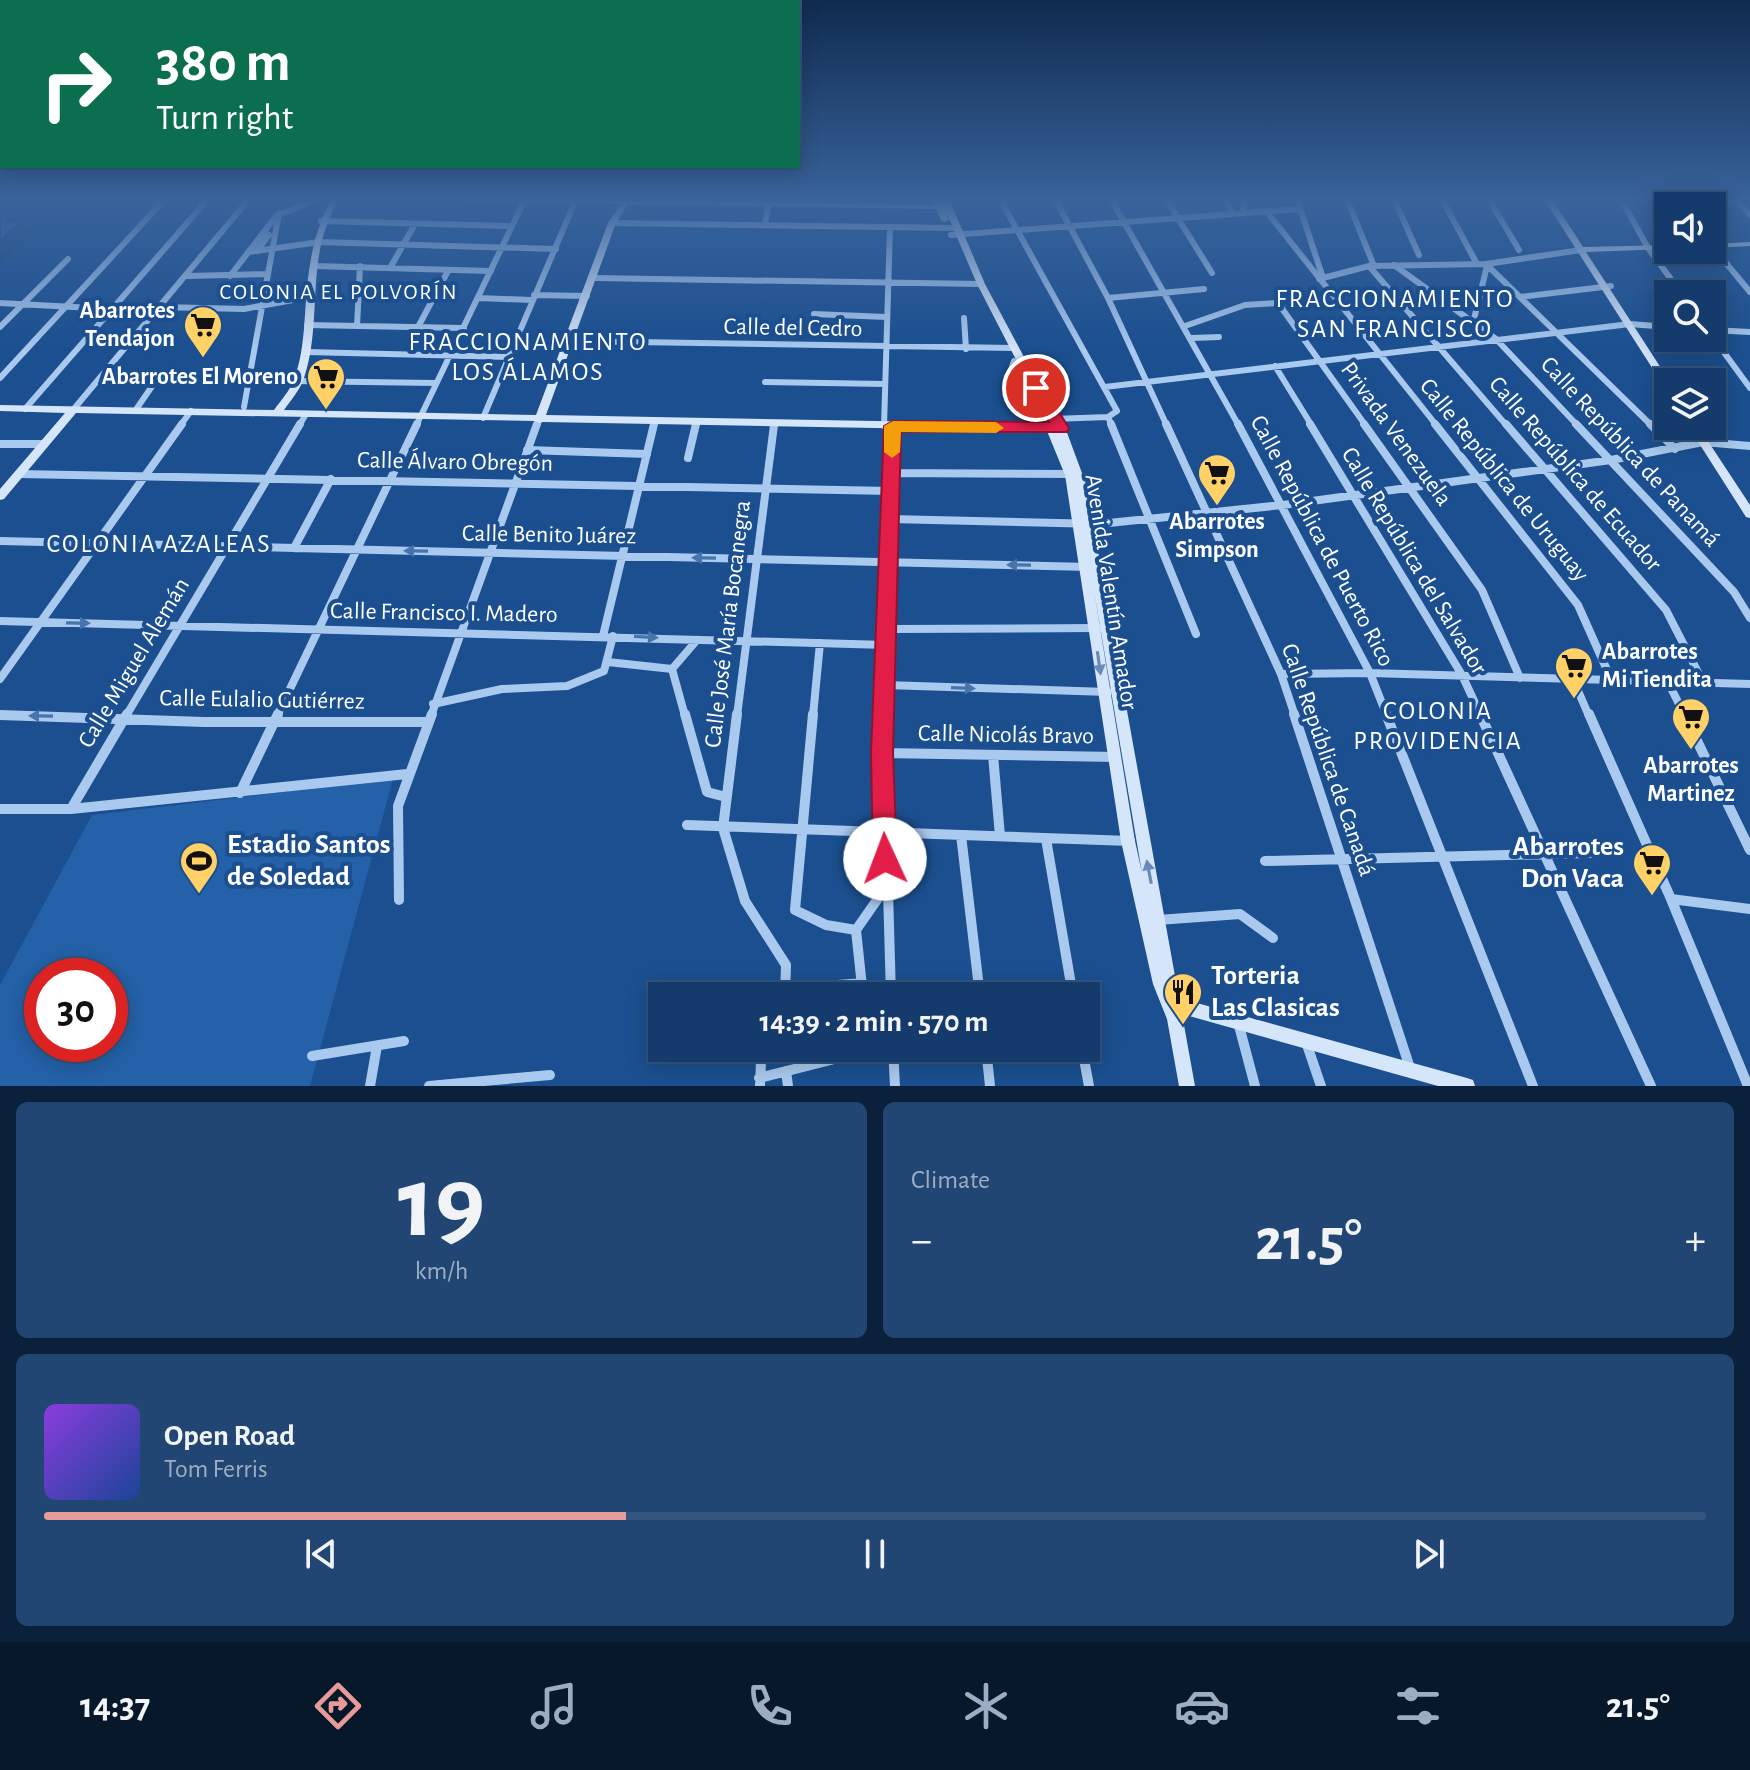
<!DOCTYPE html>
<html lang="en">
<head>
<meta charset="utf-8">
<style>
	body { margin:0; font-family:"Alegreya Sans",sans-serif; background:#214673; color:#f1f3f6; height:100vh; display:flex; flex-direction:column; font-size:30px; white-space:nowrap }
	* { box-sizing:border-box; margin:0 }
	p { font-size:26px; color:#9dadc1 }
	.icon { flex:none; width:44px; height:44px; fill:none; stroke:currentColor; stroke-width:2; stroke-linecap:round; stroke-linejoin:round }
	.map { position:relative; height:1086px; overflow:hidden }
	.sheet { display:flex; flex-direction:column; gap:16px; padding:16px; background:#0b203b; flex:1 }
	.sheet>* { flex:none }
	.hud { position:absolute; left:0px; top:0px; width:800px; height:168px; box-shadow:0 4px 20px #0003,0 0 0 2px #33557e; background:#0b6e4f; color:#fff; overflow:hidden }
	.buttons { position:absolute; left:1654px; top:192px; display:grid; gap:16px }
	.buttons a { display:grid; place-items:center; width:72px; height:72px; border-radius:0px; background:#143b6b; box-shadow:0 4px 20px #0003,0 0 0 2px #33557e; font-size:40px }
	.speed { position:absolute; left:24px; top:958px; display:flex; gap:16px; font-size:40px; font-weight:700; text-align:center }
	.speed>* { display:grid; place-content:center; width:104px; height:104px; border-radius:50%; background:#143b6b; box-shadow:0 4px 20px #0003,0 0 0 2px #33557e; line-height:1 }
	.speed .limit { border:12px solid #d22; background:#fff; color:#111 }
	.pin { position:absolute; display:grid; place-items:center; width:68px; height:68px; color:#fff; margin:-34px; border:4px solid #fff; border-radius:50%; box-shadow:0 2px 8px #0007 }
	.me { position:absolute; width:88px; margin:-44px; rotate:358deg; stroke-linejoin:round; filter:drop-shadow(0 0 6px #0008) }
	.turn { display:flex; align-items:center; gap:28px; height:168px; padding:0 24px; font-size:36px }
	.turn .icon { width:104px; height:104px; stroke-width:2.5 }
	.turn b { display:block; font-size:56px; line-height:68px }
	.big { font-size:60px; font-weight:700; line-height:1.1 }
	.sheet .tile { flex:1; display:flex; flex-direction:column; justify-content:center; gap:12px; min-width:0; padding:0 28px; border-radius:12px; background:#214673 }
	.sheet .dial { align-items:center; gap:0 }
	.dial b { font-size:104px; line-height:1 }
	.song { display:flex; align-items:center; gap:24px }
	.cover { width:96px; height:96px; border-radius:12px; background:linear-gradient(135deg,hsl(270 70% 55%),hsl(220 70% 35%)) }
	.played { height:8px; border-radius:4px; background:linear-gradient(90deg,#e69b98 35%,#33557e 35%) }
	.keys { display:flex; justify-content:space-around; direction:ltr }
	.heat { display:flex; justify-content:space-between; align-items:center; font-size:44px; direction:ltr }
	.sheet .tiles { flex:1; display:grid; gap:16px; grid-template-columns:1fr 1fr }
	.tile:last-child { grid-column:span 2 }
	.trip { position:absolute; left:648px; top:982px; width:452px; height:80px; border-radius:0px; background:#143b6b; box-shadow:0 4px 20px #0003,0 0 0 2px #33557e; font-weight:700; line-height:80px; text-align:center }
	.tabs { display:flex; height:128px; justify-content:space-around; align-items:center; background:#08182b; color:#9dadc1 }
	.tabs .icon { width:56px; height:56px }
	.tabs .selected { color:#e69b98 }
	.tabs b { font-size:36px; color:#f1f3f6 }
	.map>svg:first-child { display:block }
	.green { fill:#2461a8; fill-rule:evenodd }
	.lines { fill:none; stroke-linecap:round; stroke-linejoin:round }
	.street-far2 { stroke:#a9c9ee; stroke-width:6 }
	.street-far1 { stroke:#a9c9ee; stroke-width:8 }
	.street { stroke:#a9c9ee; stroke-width:10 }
	.secondary { fill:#d6e6fa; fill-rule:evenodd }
	.shaded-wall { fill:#1d4779 }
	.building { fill:#2a66ad; stroke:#1d4779; stroke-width:2 }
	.oneway { fill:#4674ac }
	.oneway2 { fill:#668bba }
	.route { fill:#e11d48; stroke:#92132f; stroke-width:2 }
	.slow { fill:#f59e0b }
	.labels { text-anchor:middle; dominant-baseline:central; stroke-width:8; stroke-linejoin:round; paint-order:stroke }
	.far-neighbourhood-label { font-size:22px; letter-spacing:2px; fill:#fff; stroke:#1b4f8f }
	.poi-label { font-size:24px; font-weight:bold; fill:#fff; stroke:#1b4f8f; text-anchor:end }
	.street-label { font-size:24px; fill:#fff; stroke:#1b4f8f }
	.neighbourhood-label { font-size:26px; letter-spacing:2px; fill:#fff; stroke:#1b4f8f }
	.near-poi-label { font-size:28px; font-weight:bold; fill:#fff; stroke:#1b4f8f; text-anchor:start }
</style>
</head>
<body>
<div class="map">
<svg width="1750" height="1086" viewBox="0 0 1750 1086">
	<rect width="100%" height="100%" fill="#1b4f8f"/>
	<path class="green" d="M393,779l-83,307h-310v-101l92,-170zM42,976h68v68h-68z"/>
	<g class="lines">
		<path class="street-far2" d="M1000,199l117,212 -9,6 -55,2
			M1055,199l53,99 59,128
			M1111,199l128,227
			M1166,199l46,74
			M1223,199l11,15
			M1297,199l26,79
			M1347,199l27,67
			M1394,199l25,56
			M1442,199l35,65
			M1489,199l30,51
			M1621,199l27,49 34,46
			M1680,199l5,7
			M1736,199l14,16
			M1243,209l3,-10
			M1266,211l171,215
			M321,221l191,5
			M612,223l344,5
			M765,224l5,-25
			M951,235l349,-26
			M1712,246l38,46
			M257,251l12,-16
			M248,252l71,-10 237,7
			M1486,264l166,162
			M1394,265l102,74 82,87
			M315,266l176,5
			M1369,266l138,160
			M390,268l25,-44
			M187,276l80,-2
			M230,276l46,-60 41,-17
			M594,278l387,6
			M1319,279l50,-13 117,-2 95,-14
			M534,295l53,1
			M1520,297l91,-11
			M478,298l54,2
			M1108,298l96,-9
			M0,303l111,6
			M161,307l83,2 65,-12
			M814,314l73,3
			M964,318l2,31
			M1473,323l14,-57
			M307,325l157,3
			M357,326l3,-60
			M1185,326l60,-21 33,-2 88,123
			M0,327l68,-68
			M418,327l30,-56
			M1712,330l38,2
			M1712,336l38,52
			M1192,338l27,-1
			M570,341l444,7
			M306,352l203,5
			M1014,361l-4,11 2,25 6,5 17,-1
			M1275,366l37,60
			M0,378l165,-179
			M765,382l120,2
			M1105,387l525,-63 38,3
			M244,407l35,-194
			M25,409l183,-210
			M73,410l176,-211
			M135,411l22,-32 279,4
			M1108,417l4,9
			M483,418l93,-219
			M180,426l11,-15
			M299,426l7,-12
			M416,426l109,-227
			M537,426l2,-6
			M654,426l1,-4
			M695,426l1,-3
			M884,426l6,-199"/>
		<path class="street-far1" d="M1111,424l85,210
			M1166,424l115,250 14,42
			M1238,424l132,249 17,43
			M1310,424l152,251 19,41
			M1364,424l118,166 38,88
			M1435,424l143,181 33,74
			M1506,424l160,186 37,72
			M1576,424l158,168 16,26
			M1650,424l25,25
			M0,444h43
			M527,450l120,4
			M688,458l8,-34
			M891,473l182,1
			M19,474l872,17
			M890,519l209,5 184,-19 328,-45 92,-18 47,4
			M0,541l1089,26
			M294,548l37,-69
			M0,621l887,24
			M888,629l211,-1
			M603,636l51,-212
			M608,662l64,7
			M672,669l13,47
			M672,669l25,-29
			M1281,674l89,-1 380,11
			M1572,677l17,39
			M0,679l182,-255
			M1667,680l18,36
			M885,685l223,7
			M433,704l69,-15 65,-3 37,-15 9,-35
			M0,715l34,1
			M126,716l174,-292
			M277,716l140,-292
			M431,716l106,-292
			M737,716l37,-291
			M813,716l7,-73
			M883,716l10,-290"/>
		<path class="street" d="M685,714l22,78 19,5
			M737,714l-14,114 22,73 41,64 -1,31
			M813,714l-18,196 31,15 30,5
			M883,714l8,282
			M1294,714l117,357
			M1386,714l147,372
			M1480,714l171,372
			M1589,714l82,185 77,187
			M1684,714l66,136
			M0,715l204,7h223
			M882,753l234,4
			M993,755l7,81
			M240,793l38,-79
			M0,809h71l336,-35
			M71,809l56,-95
			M687,825l443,16
			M961,835l19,161
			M1046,839l27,157
			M1265,861l325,-8
			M1671,899l79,10
			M399,900l-1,-94 34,-92
			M1158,920l82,-6 33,24
			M786,989l77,-6
			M863,996l-7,-66 30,-43
			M1238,1022l17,64
			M1306,1042l15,44
			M893,1048l2,38
			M986,1048l4,38
			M1082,1048l7,38
			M312,1056l92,-15
			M786,1071l2,15
			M759,1078l107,-27 27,-1
			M370,1086l7,-40
			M429,1086l121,-11
			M760,1086l1,-25 10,-13"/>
		<path class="secondary" d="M331,199h8c-7,13 -13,26 -17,41 -11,45 -3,94 -18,138 -4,12 -13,22 -20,32l252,5 72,-192 13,-19 -185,-3 -4,-2h200l302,6 -2,-6h8l4,6 -3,-6h8l36,85 55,103 22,32 24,65 93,514 288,80 6,2 2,6h-37l-256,-72 13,72h-16l-12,-67 -14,-35 -32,-143 -56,-366 -18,-44 -504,-9 -4,1 -4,-2 -459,-8 -72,86 -4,1v-11l65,-76 -65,-2v-6l274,5c7,-10 16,-19 20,-31 11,-28 10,-61 13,-91 3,-32 9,-60 24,-89zM628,204l308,5 5,11 4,2 4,-2 -4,-11 32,75 50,97h-5l-2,2 25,41 -499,-9 70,-192zM1094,591l48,282 -7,-32z
			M1544,199h8l31,48 85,-2v4l-82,3 84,130h-2v7l-3,-1z
			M1750,242v4l-38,2v-4z
			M1688,426h10l52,79v13l-4,-1z"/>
	</g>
	<path class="shaded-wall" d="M15,213l16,22 -31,30v-24l5,-19z"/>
	<path class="building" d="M1,213h14l-10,9h16l-21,19v-27z"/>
	<defs><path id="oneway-solid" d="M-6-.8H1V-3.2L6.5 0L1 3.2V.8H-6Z" transform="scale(2)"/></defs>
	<g class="oneway">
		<use href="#oneway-solid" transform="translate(416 551) rotate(-179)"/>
		<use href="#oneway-solid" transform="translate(704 558) rotate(-179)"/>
		<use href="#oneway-solid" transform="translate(1019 565) rotate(-179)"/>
		<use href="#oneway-solid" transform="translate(78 623) rotate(1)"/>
		<use href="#oneway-solid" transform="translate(646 637) rotate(3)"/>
		<use href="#oneway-solid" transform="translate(963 688) rotate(2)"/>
		<use href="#oneway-solid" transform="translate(41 716) rotate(-179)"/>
	</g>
	<g class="oneway2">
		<use href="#oneway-solid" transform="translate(1099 663) rotate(82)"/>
		<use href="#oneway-solid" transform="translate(1149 872) rotate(-101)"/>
	</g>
	<linearGradient id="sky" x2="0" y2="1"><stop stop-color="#0f2b4f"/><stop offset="0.57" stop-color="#39639b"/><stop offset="1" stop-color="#39639b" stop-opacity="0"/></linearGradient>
	<rect width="1750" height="351" fill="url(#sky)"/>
	<path class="route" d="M1036,383l6,2 27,43 -2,4h-166l-8,321 4,106 -4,8 -8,3 -8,-3 -4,-8 -2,-106 13,-327 9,-5 156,1 -21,-34z"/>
	<path class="slow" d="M893,421l103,1 8,6 -8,5 -95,-1 -1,20 -8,6 -8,-6v-26z"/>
	<defs>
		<g id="supermarket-pin" transform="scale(2)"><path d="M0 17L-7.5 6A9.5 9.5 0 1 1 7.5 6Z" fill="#ffd166" stroke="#1b4f8f"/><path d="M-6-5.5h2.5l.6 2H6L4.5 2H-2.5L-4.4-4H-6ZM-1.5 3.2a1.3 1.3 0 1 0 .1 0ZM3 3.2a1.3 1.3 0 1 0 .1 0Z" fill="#111"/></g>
		<g id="stadium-pin" transform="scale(2)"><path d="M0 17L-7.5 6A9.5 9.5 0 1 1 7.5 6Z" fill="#ffd166" stroke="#1b4f8f"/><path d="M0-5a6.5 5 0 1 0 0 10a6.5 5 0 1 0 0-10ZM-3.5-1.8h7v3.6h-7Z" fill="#111"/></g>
		<g id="restaurant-pin" transform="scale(2)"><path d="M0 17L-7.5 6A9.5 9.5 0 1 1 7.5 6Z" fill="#ffd166" stroke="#1b4f8f"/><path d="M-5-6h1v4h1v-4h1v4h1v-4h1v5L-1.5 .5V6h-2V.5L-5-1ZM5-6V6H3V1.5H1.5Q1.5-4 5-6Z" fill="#111"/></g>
	</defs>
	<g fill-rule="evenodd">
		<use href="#supermarket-pin" x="203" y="325"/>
		<use href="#supermarket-pin" x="326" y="377"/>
		<use href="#supermarket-pin" x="1217" y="473"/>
		<use href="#supermarket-pin" x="1574" y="666"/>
		<use href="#supermarket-pin" x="1691" y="717"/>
		<use href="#stadium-pin" x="199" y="861"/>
		<use href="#supermarket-pin" x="1652" y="863"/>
		<use href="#restaurant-pin" x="1183" y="992"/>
	</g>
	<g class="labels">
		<g class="far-neighbourhood-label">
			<text x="339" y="292">COLONIA EL POLVORÍN</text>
		</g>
		<g class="poi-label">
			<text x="175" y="311">Abarrotes<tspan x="175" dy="28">Tendajon</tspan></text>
			<text x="298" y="377">Abarrotes El Moreno</text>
			<text x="1217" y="522" text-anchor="middle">Abarrotes<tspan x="1217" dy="28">Simpson</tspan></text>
			<text x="1602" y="652" text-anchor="start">Abarrotes<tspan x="1602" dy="28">Mi Tiendita</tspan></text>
			<text x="1691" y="766" text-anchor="middle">Abarrotes<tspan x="1691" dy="28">Martinez</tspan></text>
		</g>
		<g class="street-label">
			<text transform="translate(793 328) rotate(1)">Calle del Cedro</text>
			<text transform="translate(1396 434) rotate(54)">Privada Venezuela</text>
			<text transform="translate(1630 452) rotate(47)">Calle República de Panamá</text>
			<text transform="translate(455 462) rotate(1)">Calle Álvaro Obregón</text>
			<text transform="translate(1575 474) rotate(49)">Calle República de Ecuador</text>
			<text transform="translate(1504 480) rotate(51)">Calle República de Uruguay</text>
			<text transform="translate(549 535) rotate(1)">Calle Benito Juárez</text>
			<text transform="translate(1322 541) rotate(62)">Calle República de Puerto Rico</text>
			<text transform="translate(1414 561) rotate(59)">Calle República del Salvador</text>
			<text transform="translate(1111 592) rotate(81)">Avenida Valentín Amador</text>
			<text transform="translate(444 613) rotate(1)">Calle Francisco I. Madero</text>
			<text transform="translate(728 624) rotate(-83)">Calle José María Bocanegra</text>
			<text transform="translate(134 663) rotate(-59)">Calle Miguel Alemán</text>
			<text transform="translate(262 700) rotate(1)">Calle Eulalio Gutiérrez</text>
			<text transform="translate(1006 735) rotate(1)">Calle Nicolás Bravo</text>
			<text transform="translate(1328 760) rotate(71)">Calle República de Canadá</text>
		</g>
		<g class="neighbourhood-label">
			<text x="1395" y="299">FRACCIONAMIENTO<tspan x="1395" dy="30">SAN FRANCISCO</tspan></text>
			<text x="528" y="342">FRACCIONAMIENTO<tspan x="528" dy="30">LOS ÁLAMOS</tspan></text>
			<text x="159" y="544">COLONIA AZALEAS</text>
			<text x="1438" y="711">COLONIA<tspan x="1438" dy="30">PROVIDENCIA</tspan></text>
		</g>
		<g class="near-poi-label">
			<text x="227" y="845">Estadio Santos<tspan x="227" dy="32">de Soledad</tspan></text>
			<text x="1624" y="847" text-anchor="end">Abarrotes<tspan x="1624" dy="32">Don Vaca</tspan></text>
			<text x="1211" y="976">Torteria<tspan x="1211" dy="32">Las Clasicas</tspan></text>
		</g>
	</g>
</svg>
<div class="buttons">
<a><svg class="icon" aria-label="sound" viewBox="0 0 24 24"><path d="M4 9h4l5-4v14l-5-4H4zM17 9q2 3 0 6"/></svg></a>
<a><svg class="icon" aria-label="search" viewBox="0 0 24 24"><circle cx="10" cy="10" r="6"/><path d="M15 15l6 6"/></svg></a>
<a><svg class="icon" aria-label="layers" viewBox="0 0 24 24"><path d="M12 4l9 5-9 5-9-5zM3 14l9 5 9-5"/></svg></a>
</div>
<div class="speed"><div class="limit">30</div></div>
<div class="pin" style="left:1036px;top:388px;background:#d93025"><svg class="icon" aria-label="arrive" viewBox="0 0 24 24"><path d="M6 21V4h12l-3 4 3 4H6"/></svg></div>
<svg class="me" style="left:885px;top:859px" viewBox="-20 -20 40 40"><circle r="19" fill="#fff"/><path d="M0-13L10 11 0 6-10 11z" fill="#e11d48"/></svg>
<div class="trip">14:39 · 2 min · 570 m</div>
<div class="hud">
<div class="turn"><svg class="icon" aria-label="right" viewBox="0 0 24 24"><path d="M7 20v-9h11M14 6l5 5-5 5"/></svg><div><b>380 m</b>Turn right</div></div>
</div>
</div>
<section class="sheet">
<div class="tiles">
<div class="tile dial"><b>19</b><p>km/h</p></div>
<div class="tile"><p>Climate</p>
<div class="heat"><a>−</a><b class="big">21.5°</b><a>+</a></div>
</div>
<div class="tile">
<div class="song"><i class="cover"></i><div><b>Open Road</b><p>Tom Ferris</p></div></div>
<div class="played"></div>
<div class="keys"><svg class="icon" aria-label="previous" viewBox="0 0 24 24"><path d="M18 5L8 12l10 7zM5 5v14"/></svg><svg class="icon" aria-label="pause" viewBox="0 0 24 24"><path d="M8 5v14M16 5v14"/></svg><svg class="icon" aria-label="next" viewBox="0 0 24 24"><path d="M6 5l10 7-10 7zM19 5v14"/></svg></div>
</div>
</div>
</section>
<nav class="tabs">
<b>14:37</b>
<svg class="icon selected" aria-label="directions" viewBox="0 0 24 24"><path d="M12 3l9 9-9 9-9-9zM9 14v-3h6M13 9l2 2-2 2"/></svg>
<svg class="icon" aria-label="music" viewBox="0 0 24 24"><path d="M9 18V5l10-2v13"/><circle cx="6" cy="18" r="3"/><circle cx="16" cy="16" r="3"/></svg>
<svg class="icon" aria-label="phone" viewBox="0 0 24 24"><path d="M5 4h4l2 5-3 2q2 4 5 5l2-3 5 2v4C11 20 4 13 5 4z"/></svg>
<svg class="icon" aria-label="climate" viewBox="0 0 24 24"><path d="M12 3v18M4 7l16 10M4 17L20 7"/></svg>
<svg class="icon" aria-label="car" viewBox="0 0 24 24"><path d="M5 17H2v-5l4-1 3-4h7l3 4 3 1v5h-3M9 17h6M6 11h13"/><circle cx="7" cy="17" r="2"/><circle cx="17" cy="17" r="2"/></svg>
<svg class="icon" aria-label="filters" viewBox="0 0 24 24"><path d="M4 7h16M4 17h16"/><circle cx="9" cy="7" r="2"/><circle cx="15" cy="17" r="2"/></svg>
<b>21.5°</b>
</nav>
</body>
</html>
